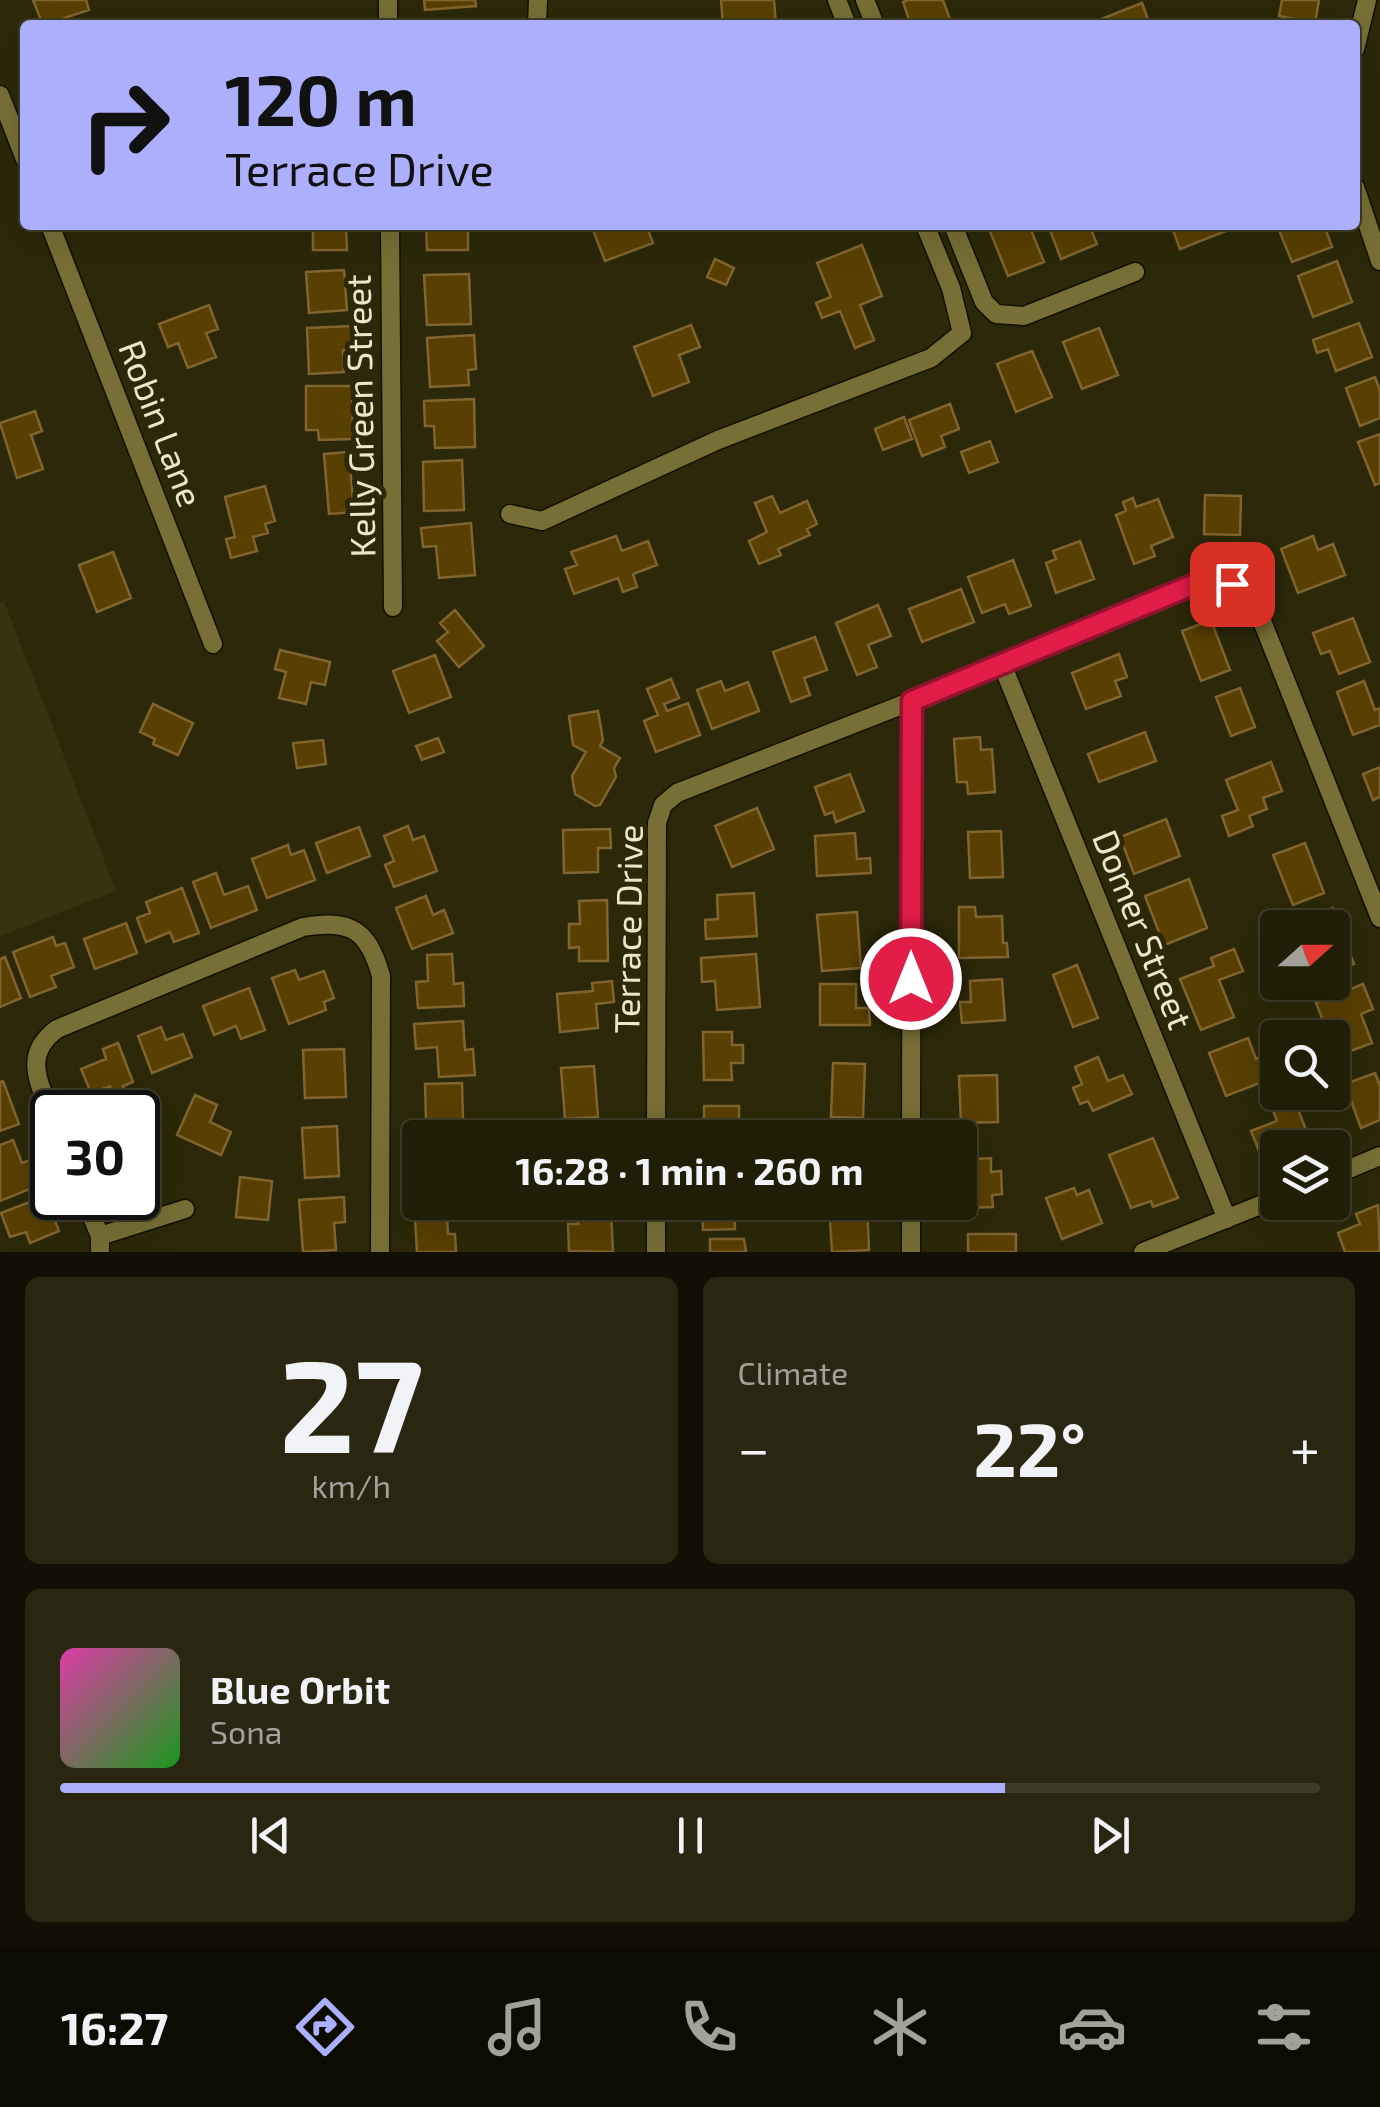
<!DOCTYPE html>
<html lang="en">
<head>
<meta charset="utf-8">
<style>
	body { margin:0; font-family:"Exo 2",sans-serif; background:#292711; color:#f1f3f6; height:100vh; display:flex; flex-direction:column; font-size:38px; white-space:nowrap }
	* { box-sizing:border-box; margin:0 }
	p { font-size:32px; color:#a2a29b }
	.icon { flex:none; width:55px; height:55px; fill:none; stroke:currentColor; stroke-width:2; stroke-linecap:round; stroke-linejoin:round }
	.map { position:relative; height:1252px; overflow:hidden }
	.details { display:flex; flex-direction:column; gap:25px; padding:25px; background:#121004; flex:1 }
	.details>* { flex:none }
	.guide { position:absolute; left:20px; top:20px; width:1340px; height:210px; border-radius:10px; box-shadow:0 10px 40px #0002,0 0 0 2px #3e3c28; background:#acaffb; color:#111; overflow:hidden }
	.needle { width:65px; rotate:69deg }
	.controls { position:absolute; left:1260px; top:910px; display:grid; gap:20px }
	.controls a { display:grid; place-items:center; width:90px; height:90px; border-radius:10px; background:#211e07; box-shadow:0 10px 40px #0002,0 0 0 2px #3e3c28; font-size:50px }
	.speed { position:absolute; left:30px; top:1090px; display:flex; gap:20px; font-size:50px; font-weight:700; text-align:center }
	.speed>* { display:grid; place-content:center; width:130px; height:130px; border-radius:50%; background:#211e07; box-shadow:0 10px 40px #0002,0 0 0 2px #3e3c28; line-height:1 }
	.speed .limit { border:5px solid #111; border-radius:15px; background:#fff; color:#111 }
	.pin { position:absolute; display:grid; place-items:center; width:85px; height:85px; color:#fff; margin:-42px; border-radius:20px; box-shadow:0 5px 15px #0006 }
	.me { position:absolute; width:110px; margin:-55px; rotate:0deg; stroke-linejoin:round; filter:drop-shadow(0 0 8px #0008) }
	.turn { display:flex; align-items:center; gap:35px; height:210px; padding:0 40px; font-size:45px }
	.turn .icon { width:130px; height:130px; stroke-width:2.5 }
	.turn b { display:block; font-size:70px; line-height:85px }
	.big { font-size:75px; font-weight:700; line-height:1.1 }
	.details .widget { flex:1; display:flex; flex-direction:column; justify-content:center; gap:15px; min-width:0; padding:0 35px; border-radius:15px; background:#292711 }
	.details .dial { align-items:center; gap:0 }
	.dial b { font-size:130px; line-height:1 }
	.song { display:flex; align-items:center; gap:30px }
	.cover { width:120px; height:120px; border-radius:15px; background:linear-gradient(135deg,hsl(320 70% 55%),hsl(120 70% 35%)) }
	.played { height:10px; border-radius:5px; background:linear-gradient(90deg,#acaffb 75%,#3e3c28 75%) }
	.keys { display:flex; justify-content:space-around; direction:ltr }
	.heat { display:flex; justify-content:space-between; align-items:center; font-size:55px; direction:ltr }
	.details .tiles { flex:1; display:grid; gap:25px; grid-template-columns:1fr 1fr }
	.widget:last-child { grid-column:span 2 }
	.trip { position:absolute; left:402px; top:1120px; width:575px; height:100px; border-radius:10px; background:#211e07; box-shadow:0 10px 40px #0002,0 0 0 2px #3e3c28; font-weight:700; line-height:100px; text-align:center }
	.dock { display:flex; height:160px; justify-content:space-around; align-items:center; background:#0d0c03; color:#a2a29b }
	.dock .icon { width:70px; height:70px }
	.dock .active { color:#acaffb }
	.dock b { font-size:45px; color:#f1f3f6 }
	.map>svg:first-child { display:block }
	.built { fill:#37330e }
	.building { fill:#593f01; stroke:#806530; stroke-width:2.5 }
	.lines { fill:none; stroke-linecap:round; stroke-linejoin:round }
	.minor-casing { stroke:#131002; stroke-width:21 }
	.minor { stroke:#776f35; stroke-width:18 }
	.route-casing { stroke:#92132f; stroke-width:25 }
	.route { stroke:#e11d48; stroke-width:18 }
	.labels { text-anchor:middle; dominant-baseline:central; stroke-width:10; stroke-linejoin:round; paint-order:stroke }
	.street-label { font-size:35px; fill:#ebe8ca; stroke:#2c2809 }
</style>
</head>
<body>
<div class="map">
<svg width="1380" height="1252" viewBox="0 0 1380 1252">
	<rect width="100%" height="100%" fill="#2c2809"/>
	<path class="built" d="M4,601l112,290 -116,45v-333z"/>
	<path class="building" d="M33,0h53l3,10 -46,15z
		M424,0h51l1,6 -51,4z
		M721,0h53l2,25h-53z
		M908,0h35l9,25h-41l-8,-23z
		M1282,0h37l-4,23 -36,-7z
		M1142,3l8,22h-59v-2z
		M313,225h33l1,25h-34z
		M426,225h42v25h-41z
		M591,225h55l7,18 -48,18z
		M998,225h31l15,37 -36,14 -19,-47z
		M1048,225h41l8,19 -36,15z
		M1171,225h59l1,4 -51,20z
		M1277,225h47l8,22 -40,15z
		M862,245l20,51 -22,9 14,35 -19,8 -15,-37 -18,7 -6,-15 15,-6 -14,-34z
		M715,259l19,9 -8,17 -19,-8z
		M1337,261l15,41 -39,15 -15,-41z
		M344,270l3,40 -38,3 -3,-41z
		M469,274l2,50 -44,1 -3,-50z
		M209,305l9,24 -12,4 10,24 -28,11 -10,-25 -10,4 -9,-23z
		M1359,323l13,34 -36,14 -8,-22 -11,4 -4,-13z
		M691,325l9,22 -21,8 10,27 -36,14 -19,-49z
		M352,326l2,23 -11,1 1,22 -35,2 -2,-46z
		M1099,328l19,47 -36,14 -19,-47z
		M474,335l2,34 -8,1 1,15 -39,2 -3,-49z
		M1032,351l20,46 -36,15 -19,-48z
		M1375,377l5,14v27l-20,8 -14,-38z
		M306,386h46l1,53 -34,1 -1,-10h-12z
		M474,399l1,48 -40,1 -1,-22h-9l-1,-25z
		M950,404l9,25 -18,7 4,11 -23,9 -13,-36z
		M35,411l7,20 -11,4 12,34 -26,9 -17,-55z
		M904,417l8,22 -29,11 -8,-21z
		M1380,434v49l-5,2 -17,-43z
		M990,441l8,21 -29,11 -8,-21z
		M349,452l5,60 -25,2 -5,-60z
		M462,460l2,50 -40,1 -1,-49z
		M265,486l10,35 -10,3 3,9 -15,4 4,14 -26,7 -5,-19 9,-2 -10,-40z
		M1205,495l36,1 -1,39 -36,-1z
		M772,496l8,17 27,-12 10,23 -10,5 3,6 -32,14 3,6 -22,9 -10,-23 18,-9 -12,-29z
		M1133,498l3,9 22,-8 15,38 -22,9 4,10 -21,8 -18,-49 10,-4 -3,-9z
		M471,523l4,52 -36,3 -3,-32 -13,1 -2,-19z
		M616,536l6,15 26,-10 9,24 -24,9 4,13 -14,5 -5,-14 -44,16 -9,-25 12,-4 -6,-13z
		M1313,536l5,14 15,-6 12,31 -47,18 -17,-44z
		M1080,541l14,38 -38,14 -10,-30 10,-4 -3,-8z
		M113,552l18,46 -34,14 -18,-47z
		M1013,560l18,46 -22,8 -4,-10 -23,9 -14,-36z
		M961,589l13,33 -52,20 -13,-33z
		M878,605l13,31 -23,9 9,22 -20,8 -21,-52z
		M455,610l29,36 -25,21 -22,-26 11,-9 -8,-9z
		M1353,618l17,44 -31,12 -9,-23 -9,3 -8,-21z
		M1211,620l19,50 -29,11 -19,-50z
		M815,637l12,33 -23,8 6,17 -19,7 -18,-50z
		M280,650l50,12 -5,23 -14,-3 -5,22 -27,-6 7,-26 -11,-3z
		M1119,654l8,23 -12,4 6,15 -35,13 -14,-36z
		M435,655l16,42 -42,16 -16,-42z
		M671,679l8,19 -15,6 3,7 21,-8 12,32 -44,17 -12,-31 14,-6 -11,-26z
		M721,681l4,10 23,-9 11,29 -47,18 -15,-39z
		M1364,681l11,29 5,-2v17l-27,10 -16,-43z
		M1240,688l15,39 -24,9 -15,-39z
		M153,704l40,19 -15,32 -25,-11 2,-5 -15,-7z
		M598,711l5,29 -3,6 20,12 -6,10 2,9 -16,28 -5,1 -20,-12 -3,-18 14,-24 -13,-7 -4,-29z
		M1145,732l11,29 -57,21 -11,-28z
		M980,737l1,13 11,-1 3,43 -27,2 -1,-12h-10l-3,-43z
		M438,738l6,14 -22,8 -6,-14z
		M323,740l3,24 -29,4 -4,-25z
		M1271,762l11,29 -19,7 4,11 -18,7 4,10 -24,10 -7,-20 16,-6 -12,-30z
		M1380,767v30l-7,3 -10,-26z
		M850,774l14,37 -28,11 -3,-10 -8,3 -10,-28z
		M757,808l17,41 -42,18 -17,-41z
		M1166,819l14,37 -46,18 -14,-37z
		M408,826l5,14 11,-4 13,35 -43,16 -9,-22 9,-4 -10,-25z
		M359,827l11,29 -43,17 -11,-30z
		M610,829l1,19h-13v24l-34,1 -1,-43z
		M1001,831l2,46 -33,1 -2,-46z
		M855,833l2,26 13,-1 1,15 -54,3 -2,-40z
		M1305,843l19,50 -31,12 -20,-50z
		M288,845l3,10 13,-5 11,30 -48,18 -15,-39z
		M216,873l8,22 24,-9 9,24 -46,18 -18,-46z
		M1189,879l18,49 -43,17 -19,-49z
		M182,888l17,45 -25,9 -4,-10 -24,10 -9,-24 13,-5 -4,-11z
		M754,893l3,43 -51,3 -1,-19 13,-1 -1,-24z
		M426,896l7,19 11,-5 9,23 -41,16 -16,-41z
		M607,900l1,61h-29v-14l-10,1v-24h11l-1,-23z
		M959,907h16l1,10 26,-1 1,27h4l1,14 -49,1z
		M1333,908l21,56 -22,8v-44h-38l-1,-4z
		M857,912l4,56 -39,3 -5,-56z
		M126,923l11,30 -42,16 -11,-30z
		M53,937l3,9 9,-3 9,24 -23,9 5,11 -26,10 -17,-45z
		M1234,949l9,22 -24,9 15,37 -33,13 -21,-51 34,-13 -3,-8z
		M452,954l2,30 9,-1 1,23 -46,2 -2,-26 12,-1 -1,-26z
		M756,954l4,53 -43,3 -2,-29 -13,1 -1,-24z
		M5,957l16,41 -21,9v-48z
		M1077,965l21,53 -25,9 -20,-52z
		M295,970l4,10 25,-9 10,27 -10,4 2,8 -37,14 -17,-46z
		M1002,979l3,41 -43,3 -2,-21h11l-1,-21z
		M612,981l2,21 -18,2 2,24 -38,4 -3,-38 36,-3 -1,-8z
		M820,984h36v24h13l1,17h-50z
		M1363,984l10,25 -12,5 11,29 -35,13 -5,-18h-2l-14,-35z
		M249,988l16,42 -24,9 -5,-13 -22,9 -11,-29z
		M463,1021l2,29 8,-1 2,26 -36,2 -2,-30 -21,2 -2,-25z
		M161,1027l5,13 17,-6 9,23 -40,16 -14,-37z
		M703,1032h29v13h11v18h-12l1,17h-28z
		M1248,1038l8,21 5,-3 9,23 -44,17 -17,-43z
		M118,1043l15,39 -10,4 3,10 -11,4 -5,-14 -19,7 -10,-24 25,-10 -3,-10z
		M344,1049l2,48 -41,1 -2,-48z
		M1098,1057l10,24 15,-6 9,19 -39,17 -5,-10 -8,3 -7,-16 9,-4 -7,-17z
		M833,1063l32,1 -2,54 -32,-1z
		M594,1066l4,51 -33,2 -4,-51z
		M1375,1073l5,13v34l-19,8 -16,-44z
		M997,1075l1,47 -37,1 -2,-47z
		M3,1081l16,43 -19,7v-49z
		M462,1083l1,36 -37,1 -1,-36z
		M195,1095l22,10 -7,17 21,10 -10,23 -44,-20z
		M1293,1096l18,47 -12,5h-21v8l-15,5 -12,-30 26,-10 -6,-16z
		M704,1106h35v31l-35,-1z
		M141,1120l13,34 -16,6v-38z
		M337,1126l2,50 -34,2 -3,-50z
		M1153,1138l25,60 -25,9 -2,-6 -20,7 -22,-53z
		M13,1140l9,23 11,-4 9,25 -42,17v-56z
		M991,1158v14l10,-1 1,23 -10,1 1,12 -26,1 -1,-27 -6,1v-22z
		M240,1177l32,4 -4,39 -32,-3z
		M1074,1188l3,7 12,-5 13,33 -40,16 -16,-41z
		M45,1196l14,35 -29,12 -4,-11 -16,5 -9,-24z
		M344,1197l1,25 -11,1 2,27 -33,2 -4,-52z
		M702,1202h32l1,27 -32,1z
		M867,1202l2,48 -37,2 -3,-48z
		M1378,1205l2,47h-35l-7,-19 22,-9 -4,-10z
		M611,1211l2,41 -44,-1 -1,-27h10l-1,-12z
		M447,1217l1,17h7l1,18h-39l-2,-33z
		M968,1234h48v18h-48z
		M710,1239h34l2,13h-36z"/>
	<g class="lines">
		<g class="minor-casing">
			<path id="minor" d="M388,0v25
				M837,0l10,25
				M865,0l10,25
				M537,25l1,-25
				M1355,49l12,-49
				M0,95l25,64
				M1355,187l25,74
				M50,225l163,419
				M390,225l3,382
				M953,225l31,77 12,12 28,2 111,-44
				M510,514l32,7 176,-81 213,-82 31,-25 -11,-45 -26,-63
				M1002,664l225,555
				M52,1116c-13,-34 -30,-61 5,-87l246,-102c47,-8 65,2 78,49l-1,276
				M656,1138l1,-315 6,-18 14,-12 235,-92 283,-117c31,-5 46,1 63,27l122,307
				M911,1138l1,-437
				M1332,1176l48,-20
				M84,1198l16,38v16
				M100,1236l85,-27
				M656,1252v-50
				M911,1252v-50
				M1143,1252l135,-54"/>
		</g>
		<use href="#minor" class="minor"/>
	</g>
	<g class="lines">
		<g class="route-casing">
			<path id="route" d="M911,979l1,-278 283,-117 21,-4 16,4"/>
		</g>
		<use href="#route" class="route"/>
	</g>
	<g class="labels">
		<g class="street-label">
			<text transform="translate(359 416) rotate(-91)">Kelly Green Street</text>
			<text transform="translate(162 423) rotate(69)">Robin Lane</text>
			<text transform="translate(627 929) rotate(-89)">Terrace Drive</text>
			<text transform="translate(1144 929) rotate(68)">Domer Street</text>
		</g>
	</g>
</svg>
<div class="controls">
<a><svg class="needle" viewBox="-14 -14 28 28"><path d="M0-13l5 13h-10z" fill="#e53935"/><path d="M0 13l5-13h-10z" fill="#a2a29b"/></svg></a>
<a><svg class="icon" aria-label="search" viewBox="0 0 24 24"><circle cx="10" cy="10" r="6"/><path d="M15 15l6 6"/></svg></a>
<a><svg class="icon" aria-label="layers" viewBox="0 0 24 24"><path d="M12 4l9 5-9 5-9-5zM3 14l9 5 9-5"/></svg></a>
</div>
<div class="speed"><div class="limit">30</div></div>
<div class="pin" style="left:1232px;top:584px;background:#d93025"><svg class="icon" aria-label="arrive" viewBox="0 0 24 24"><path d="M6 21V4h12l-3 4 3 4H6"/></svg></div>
<svg class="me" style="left:911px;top:979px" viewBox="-20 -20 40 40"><circle r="17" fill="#e11d48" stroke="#fff" stroke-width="3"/><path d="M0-11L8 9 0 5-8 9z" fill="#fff"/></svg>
<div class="trip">16:28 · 1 min · 260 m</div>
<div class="guide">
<div class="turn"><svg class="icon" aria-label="right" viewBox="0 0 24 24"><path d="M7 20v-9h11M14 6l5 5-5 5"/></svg><div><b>120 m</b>Terrace Drive</div></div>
</div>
</div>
<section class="details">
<div class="tiles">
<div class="widget dial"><b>27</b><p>km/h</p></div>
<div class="widget"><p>Climate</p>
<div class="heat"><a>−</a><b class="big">22°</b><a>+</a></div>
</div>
<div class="widget">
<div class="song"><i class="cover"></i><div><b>Blue Orbit</b><p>Sona</p></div></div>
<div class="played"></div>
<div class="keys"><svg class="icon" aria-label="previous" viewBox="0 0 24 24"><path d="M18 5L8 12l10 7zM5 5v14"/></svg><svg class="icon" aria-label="pause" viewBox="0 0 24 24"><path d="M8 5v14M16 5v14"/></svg><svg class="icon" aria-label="next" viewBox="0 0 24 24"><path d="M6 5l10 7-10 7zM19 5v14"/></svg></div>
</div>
</div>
</section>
<nav class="dock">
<b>16:27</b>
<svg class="icon active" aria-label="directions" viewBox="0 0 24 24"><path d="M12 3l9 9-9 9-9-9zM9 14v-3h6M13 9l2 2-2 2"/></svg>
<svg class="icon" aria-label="music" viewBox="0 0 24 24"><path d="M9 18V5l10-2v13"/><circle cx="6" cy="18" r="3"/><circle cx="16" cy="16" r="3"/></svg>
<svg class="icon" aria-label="phone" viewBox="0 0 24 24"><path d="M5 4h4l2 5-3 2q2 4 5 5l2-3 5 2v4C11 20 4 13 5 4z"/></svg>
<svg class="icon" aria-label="climate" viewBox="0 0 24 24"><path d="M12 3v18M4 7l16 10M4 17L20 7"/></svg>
<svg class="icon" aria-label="car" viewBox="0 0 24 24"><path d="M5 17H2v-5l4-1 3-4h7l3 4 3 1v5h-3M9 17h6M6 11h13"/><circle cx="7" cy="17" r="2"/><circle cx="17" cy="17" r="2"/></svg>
<svg class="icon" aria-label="filters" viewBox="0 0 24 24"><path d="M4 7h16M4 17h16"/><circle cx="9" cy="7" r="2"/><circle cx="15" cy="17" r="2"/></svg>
</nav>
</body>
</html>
